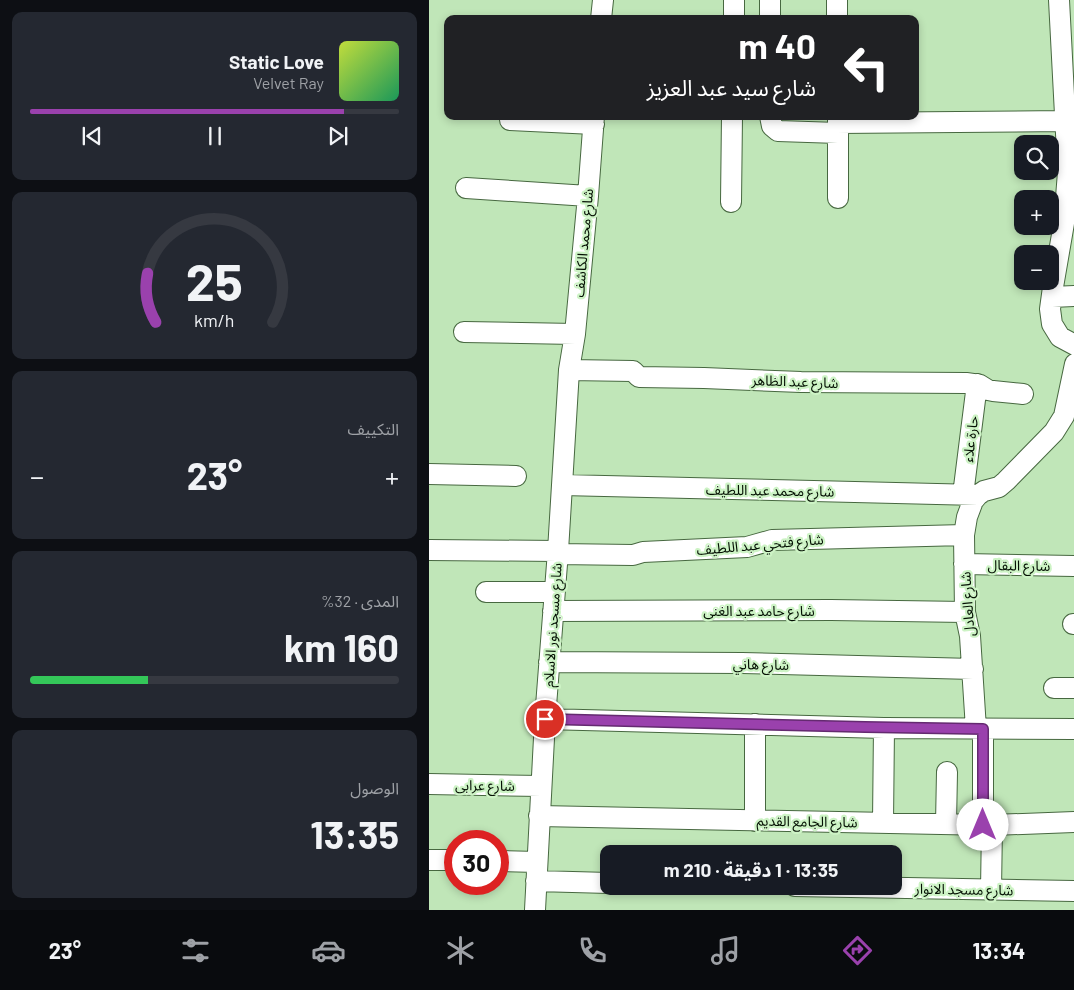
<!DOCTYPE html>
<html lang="ar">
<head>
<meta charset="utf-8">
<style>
	body { margin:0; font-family:Barlow,"Noto Sans Arabic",sans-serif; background:#242831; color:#f1f3f6; direction:rtl; height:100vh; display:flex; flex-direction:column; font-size:19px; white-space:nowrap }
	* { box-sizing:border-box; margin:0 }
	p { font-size:16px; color:#9ea1a6 }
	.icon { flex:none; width:28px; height:28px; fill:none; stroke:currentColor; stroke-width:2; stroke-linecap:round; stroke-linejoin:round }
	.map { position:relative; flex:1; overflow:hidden; direction:ltr }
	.sheet { display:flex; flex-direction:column; gap:12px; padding:12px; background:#0d0f14; width:429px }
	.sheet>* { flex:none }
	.hud { position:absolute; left:15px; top:15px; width:475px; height:105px; border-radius:10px; box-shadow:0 2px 8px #0003; direction:rtl; background:#202124; color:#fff; overflow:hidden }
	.buttons { position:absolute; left:585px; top:135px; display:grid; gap:10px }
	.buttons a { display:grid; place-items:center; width:45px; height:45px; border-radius:10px; background:#171b24; box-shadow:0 2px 8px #0003; font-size:25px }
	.speed { position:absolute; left:15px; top:830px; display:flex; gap:10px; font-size:25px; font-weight:700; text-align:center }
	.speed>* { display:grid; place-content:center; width:65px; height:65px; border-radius:50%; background:#171b24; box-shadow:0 2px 8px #0003; line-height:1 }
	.speed .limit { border:8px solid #d22; background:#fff; color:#111 }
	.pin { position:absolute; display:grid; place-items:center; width:42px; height:42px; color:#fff; margin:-21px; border:2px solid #fff; border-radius:50%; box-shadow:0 1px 5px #0007 }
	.me { position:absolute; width:55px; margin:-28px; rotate:0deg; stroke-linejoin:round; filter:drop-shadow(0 0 4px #0008) }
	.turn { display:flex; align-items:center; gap:18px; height:105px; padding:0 20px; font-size:22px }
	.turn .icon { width:65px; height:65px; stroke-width:2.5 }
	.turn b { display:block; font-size:35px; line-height:42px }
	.big { font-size:38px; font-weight:700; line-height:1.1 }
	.sheet .widget { flex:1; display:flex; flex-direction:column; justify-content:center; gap:8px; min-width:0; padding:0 18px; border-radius:10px; background:#242831 }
	.sheet .dial { align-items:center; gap:0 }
	.dial svg { height:130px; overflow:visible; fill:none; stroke:#363941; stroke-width:7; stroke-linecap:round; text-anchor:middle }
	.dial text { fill:#f1f3f6; stroke:none }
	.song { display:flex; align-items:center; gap:15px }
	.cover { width:60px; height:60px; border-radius:8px; background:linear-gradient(135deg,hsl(70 70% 55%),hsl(150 70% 35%)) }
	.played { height:5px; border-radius:2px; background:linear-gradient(90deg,#9a41ad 85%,#363941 85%) }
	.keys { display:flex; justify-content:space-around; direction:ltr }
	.heat { display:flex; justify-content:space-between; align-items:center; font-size:28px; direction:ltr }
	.charge { height:8px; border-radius:4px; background:linear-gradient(90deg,#34c759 32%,#363941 0) }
	.trip { position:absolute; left:171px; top:845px; width:302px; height:50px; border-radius:10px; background:#171b24; box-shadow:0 2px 8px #0003; font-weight:700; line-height:50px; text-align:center; direction:rtl }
	.menu { display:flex; height:80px; justify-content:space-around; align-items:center; background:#090b0e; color:#9ea1a6 }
	.menu .icon { width:35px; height:35px }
	.menu .active { color:#9a41ad }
	.menu b { font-size:22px; color:#f1f3f6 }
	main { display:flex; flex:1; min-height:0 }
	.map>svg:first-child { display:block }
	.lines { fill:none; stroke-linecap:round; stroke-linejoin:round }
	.minor-casing { stroke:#476840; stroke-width:22 }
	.minor { stroke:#fff; stroke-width:20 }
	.route-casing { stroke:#642a70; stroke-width:12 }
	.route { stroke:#9a41ad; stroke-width:9 }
	.labels { text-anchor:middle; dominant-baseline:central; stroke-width:4.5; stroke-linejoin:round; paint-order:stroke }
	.street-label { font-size:14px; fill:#041003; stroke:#cdf3c5 }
</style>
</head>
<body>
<main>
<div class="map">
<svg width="646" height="910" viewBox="0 0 646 910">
	<rect width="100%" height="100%" fill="#c0e6b8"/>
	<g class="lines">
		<g class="minor-casing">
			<path id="minor" d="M408,0v19
				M630,0l9,172 -4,51 -11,64 -3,22 2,15 8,13 15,8
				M172,19l2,-19
				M305,19v-19
				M341,19v-19
				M341,116l2,10 6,5 60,2
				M81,120l84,4
				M409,123l227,-2
				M37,188l122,8
				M409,198v-82
				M302,202l1,-86
				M623,297l23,-1
				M35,332l111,2
				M140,370l64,1 6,6 65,1 97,4 165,1 14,2 8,5 5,1 30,3
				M0,474l87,2
				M133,485l416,10
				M534,495l14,-111
				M0,550l129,1
				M128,554l76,1 10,-3 104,-5 25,-7 192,-5
				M535,564l111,2
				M57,592h68
				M124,611l278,-1 134,2
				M644,624h2
				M120,662l193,1 231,6
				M625,688h21
				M116,719l339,9 191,1
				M547,729l-6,-93 -5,-24 -1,-77 3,-18 6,-16 5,-6 6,-4 15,-4 7,-6 48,-49 10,-16 11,-52
				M554,729v96
				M0,784l112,2
				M110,816l453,9 83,-3
				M326,821v-97
				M454,822l1,-94
				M517,824l1,-52
				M0,860h26
				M69,861l39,1
				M107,881l73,2
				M366,886l280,5
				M562,890l1,-65
				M106,910l10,-191 13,-168 11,-181 6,-36 13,-138 6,-80"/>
		</g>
		<use href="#minor" class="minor"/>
	</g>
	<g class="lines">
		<g class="route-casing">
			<path id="route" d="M116,719l320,8 118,2v96"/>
		</g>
		<use href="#route" class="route"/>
	</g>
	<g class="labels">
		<g class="street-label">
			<text transform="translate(154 243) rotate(-85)">شارع محمد الكاشف</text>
			<text transform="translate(366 381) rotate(2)">شارع عبد الظاهر</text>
			<text transform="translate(541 439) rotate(-83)">حارة علاء</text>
			<text transform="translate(341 490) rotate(1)">شارع محمد عبد اللطيف</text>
			<text transform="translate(331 544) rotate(-5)">شارع فتحي عبد اللطيف</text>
			<text transform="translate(590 565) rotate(1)">شارع البقال</text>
			<text transform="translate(538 604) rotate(-94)">شارع العادل</text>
			<text x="330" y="610">شارع حامد عبد الغنى</text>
			<text transform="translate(123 625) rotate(-86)">شارع مسجد نور الاسلام</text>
			<text transform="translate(332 664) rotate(1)">شارع هاني</text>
			<text transform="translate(56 785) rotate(1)">شارع عرابى</text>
			<text transform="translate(378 821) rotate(1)">شارع الجامع القديم</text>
			<text transform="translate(535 889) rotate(1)">شارع مسجد الانوار</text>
		</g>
	</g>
</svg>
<div class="buttons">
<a><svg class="icon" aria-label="search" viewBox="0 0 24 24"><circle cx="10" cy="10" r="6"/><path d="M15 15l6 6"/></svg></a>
<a>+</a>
<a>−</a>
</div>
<div class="speed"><div class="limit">30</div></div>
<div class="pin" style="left:116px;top:719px;background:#d93025"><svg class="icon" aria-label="arrive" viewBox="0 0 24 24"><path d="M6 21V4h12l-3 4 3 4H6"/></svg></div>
<svg class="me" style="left:554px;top:825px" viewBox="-20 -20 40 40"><circle r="19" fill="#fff"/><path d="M0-13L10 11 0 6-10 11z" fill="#9a41ad"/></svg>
<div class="trip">13:35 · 1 دقيقة · 210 m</div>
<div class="hud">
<div class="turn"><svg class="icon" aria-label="left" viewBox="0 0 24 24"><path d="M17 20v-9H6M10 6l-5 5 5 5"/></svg><div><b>40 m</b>شارع سيد عبد العزيز</div></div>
</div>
</div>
<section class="sheet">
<div class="widget">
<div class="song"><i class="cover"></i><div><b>Static Love</b><p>Velvet Ray</p></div></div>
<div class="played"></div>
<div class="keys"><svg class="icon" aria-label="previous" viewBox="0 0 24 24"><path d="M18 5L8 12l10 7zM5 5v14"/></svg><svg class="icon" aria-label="pause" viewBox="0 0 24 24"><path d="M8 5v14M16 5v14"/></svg><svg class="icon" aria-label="next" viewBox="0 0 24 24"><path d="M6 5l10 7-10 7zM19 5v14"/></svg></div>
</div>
<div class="widget dial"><svg viewBox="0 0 100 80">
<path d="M14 69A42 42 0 1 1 86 69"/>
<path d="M14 69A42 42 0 0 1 9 39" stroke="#9a41ad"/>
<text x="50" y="56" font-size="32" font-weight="700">25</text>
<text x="50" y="72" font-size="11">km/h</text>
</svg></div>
<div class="widget"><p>التكييف</p>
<div class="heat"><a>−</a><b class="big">23°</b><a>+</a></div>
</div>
<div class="widget"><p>المدى · 32%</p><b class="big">160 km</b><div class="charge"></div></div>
<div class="widget"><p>الوصول</p><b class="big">13:35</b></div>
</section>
</main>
<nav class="menu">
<b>13:34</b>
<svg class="icon active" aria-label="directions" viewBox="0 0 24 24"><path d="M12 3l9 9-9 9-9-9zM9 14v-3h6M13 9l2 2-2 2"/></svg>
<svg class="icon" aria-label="music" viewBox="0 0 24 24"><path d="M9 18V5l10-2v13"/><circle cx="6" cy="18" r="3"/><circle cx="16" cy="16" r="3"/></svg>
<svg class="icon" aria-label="phone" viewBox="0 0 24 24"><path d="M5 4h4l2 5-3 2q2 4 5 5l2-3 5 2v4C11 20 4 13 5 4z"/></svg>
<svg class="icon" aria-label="climate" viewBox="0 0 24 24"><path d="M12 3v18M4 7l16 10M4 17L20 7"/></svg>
<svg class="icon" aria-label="car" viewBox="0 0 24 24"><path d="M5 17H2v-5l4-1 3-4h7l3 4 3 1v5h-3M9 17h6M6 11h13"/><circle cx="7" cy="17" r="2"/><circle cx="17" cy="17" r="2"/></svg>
<svg class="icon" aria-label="filters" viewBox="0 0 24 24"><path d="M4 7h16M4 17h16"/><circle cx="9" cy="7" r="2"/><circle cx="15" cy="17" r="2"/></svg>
<b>23°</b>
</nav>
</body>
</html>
